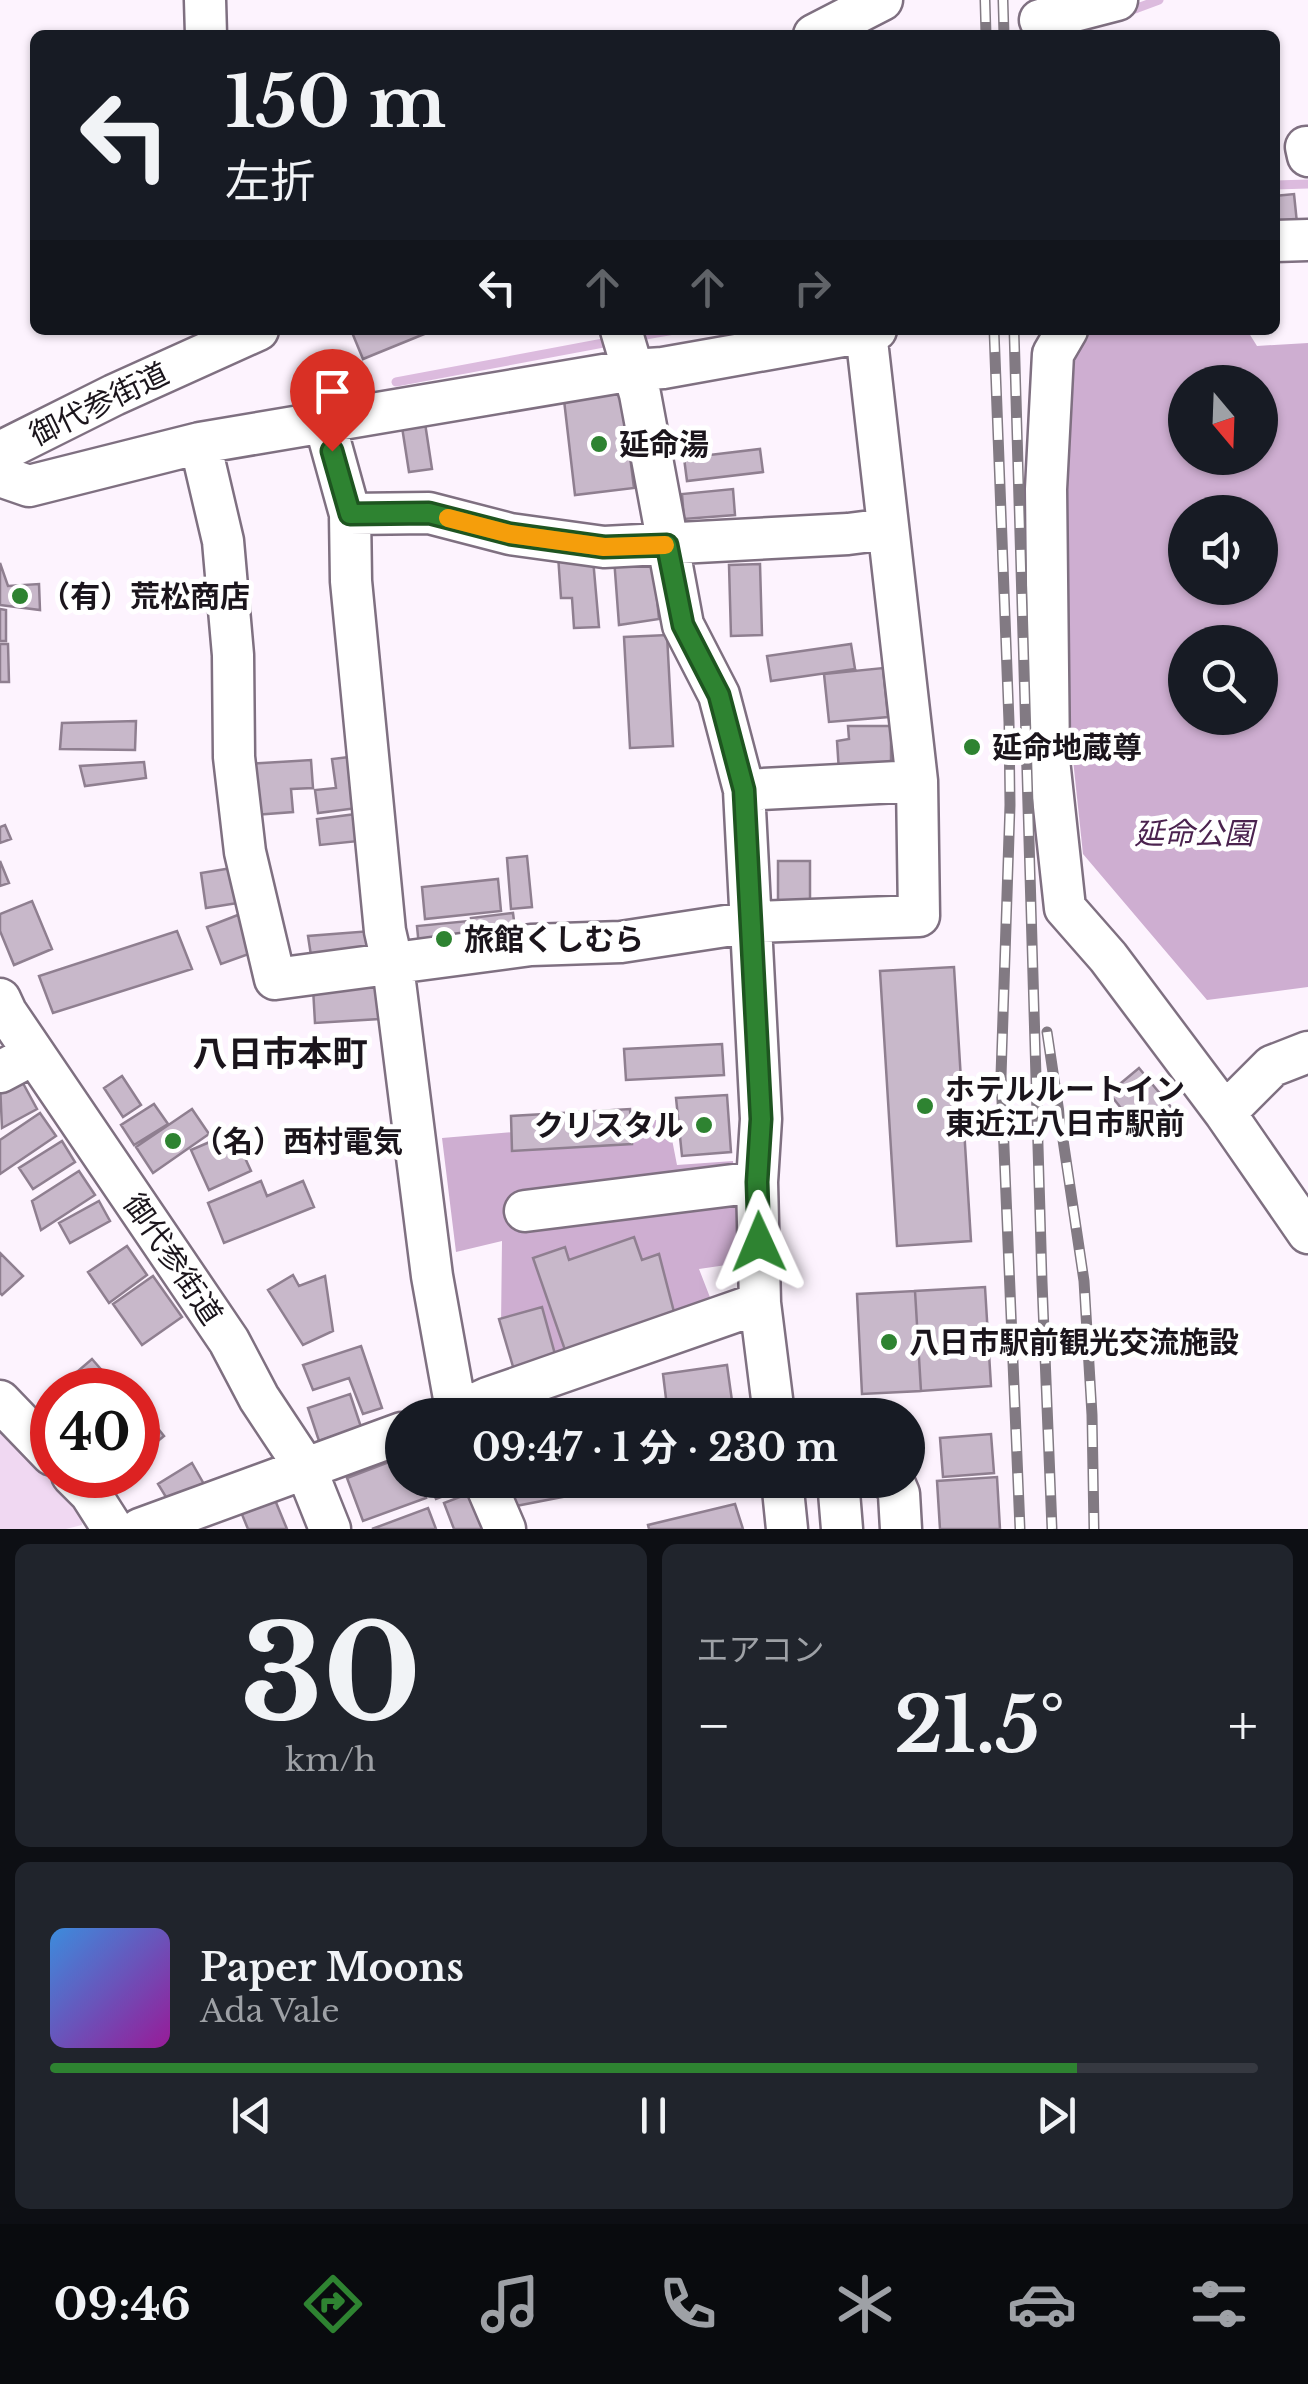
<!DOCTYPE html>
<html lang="ja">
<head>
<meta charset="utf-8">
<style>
	body { margin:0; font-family:"Libre Baskerville","Noto Sans JP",serif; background:#20242c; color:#f1f3f6; height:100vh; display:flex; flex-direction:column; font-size:38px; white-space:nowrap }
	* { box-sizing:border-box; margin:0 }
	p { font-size:32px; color:#9ea1a6 }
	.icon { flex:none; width:55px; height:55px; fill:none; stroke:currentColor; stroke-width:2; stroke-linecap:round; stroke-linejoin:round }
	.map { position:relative; height:1529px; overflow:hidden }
	.panel { display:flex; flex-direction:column; gap:15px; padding:15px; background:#0d0f14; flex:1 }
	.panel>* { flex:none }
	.top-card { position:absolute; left:30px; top:30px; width:1250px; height:305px; border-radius:15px; box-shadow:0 2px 8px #0004; background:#171b24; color:#f1f3f6; overflow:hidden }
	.needle { width:65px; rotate:161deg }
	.buttons { position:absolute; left:1168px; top:365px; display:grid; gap:20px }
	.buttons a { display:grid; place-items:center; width:110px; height:110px; border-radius:50%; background:#171b24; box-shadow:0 2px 8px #0004; font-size:50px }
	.speed { position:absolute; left:30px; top:1368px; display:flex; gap:20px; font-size:50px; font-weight:700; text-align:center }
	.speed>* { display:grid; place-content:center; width:130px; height:130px; border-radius:50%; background:#171b24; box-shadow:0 2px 8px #0004; line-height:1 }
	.speed .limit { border:15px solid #d22; background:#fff; color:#111 }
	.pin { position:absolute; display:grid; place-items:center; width:85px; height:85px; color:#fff; margin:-102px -42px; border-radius:50% 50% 50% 0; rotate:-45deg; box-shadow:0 0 10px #0007 }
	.pin .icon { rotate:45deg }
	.me { position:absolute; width:110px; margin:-55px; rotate:359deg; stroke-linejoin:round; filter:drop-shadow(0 0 8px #0008) }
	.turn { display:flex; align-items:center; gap:35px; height:210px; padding:0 30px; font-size:45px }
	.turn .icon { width:130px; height:130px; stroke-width:2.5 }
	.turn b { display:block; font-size:70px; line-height:85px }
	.lanes { display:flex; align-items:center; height:95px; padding:0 30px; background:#0003; justify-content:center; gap:50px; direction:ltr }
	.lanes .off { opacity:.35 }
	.big { font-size:75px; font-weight:700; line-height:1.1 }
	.panel .tile { flex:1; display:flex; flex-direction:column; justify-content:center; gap:15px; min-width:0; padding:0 35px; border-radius:15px; background:#20242c }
	.panel .dial { align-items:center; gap:0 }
	.dial b { font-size:130px; line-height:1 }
	.song { display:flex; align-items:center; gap:30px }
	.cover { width:120px; height:120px; border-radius:15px; background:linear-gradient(135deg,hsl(210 70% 55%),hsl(300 70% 35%)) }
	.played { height:10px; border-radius:5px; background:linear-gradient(90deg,#2e8331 85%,#363941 85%) }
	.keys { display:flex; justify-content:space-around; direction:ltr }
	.heat { display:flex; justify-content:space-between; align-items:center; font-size:55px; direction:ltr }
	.panel .tiles { flex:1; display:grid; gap:15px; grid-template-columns:1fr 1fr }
	.tile:last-child { grid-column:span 2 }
	.trip { position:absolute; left:385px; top:1398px; width:540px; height:100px; border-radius:50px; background:#171b24; box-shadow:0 2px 8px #0004; font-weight:700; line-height:100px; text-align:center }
	.tab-bar { display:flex; height:160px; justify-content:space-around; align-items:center; background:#090b0e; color:#9ea1a6 }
	.tab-bar .icon { width:70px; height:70px }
	.tab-bar .selected { color:#2e8331 }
	.tab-bar b { font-size:45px; color:#f1f3f6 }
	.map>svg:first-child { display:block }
	.green { fill:#f0d8f2 }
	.forest { fill:#ceaed1; fill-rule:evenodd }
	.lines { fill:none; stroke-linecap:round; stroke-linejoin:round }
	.stream { stroke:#dcbbde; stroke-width:9 }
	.building { fill:#c8b8ca; stroke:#8f7f90; stroke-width:2.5 }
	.minor-casing { stroke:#7f7081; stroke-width:45 }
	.minor { stroke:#fff; stroke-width:40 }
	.rail-casing { stroke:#827a83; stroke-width:11 }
	.rail { stroke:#fff; stroke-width:8; stroke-dasharray:22; stroke-linecap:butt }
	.route-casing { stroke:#1e5520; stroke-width:25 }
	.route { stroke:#2e8331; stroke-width:18 }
	.slow { stroke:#f59e0b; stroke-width:18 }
	.poi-dot { fill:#2e8331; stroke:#fff; stroke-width:4 }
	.labels { text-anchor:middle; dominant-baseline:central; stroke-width:10; stroke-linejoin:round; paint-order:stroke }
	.street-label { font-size:30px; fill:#1b151c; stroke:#fff }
	.poi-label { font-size:30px; font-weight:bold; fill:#1b151c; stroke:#fff; text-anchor:start }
	.park-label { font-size:30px; font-style:italic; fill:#4b234f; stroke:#fff }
	.quarter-label { font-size:35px; font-weight:bold; fill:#1b151c; stroke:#fff }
</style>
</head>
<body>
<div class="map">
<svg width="1308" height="1529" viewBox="0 0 1308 1529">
	<rect width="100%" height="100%" fill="#fdf3fe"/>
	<path class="green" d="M0,1413l85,95 -3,17 -16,4h-66z"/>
	<path class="forest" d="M1090,330h157l10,16 51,-3v644l-101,13 -124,-146 -20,-189 1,-306zM1185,382h75v76h-75zM1185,512h75v76h-75zM1185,642h75v76h-75z
		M668,1119l9,46 56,-4 7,102 -41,6 14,36 -185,58 -27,-37 1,-85 -46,11 -14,-114z"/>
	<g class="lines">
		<path class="stream" d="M1124,13l35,-13
			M1275,185l33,-1
			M634,337l40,-7
			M396,382l218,-41"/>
	</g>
	<path class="building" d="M1294,194l3,29 -22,2v-29z
		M351,330h83l-71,29z
		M622,393l12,95 -59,7 -11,-95z
		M425,423l7,46 -23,3 -7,-45z
		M760,449l3,23 -76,9 -3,-23z
		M733,489l2,26 -51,4 -2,-25z
		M558,555l35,4 6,68 -25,1 -2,-30h-11z
		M614,558h39l6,61 -40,6z
		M0,563l8,23 31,-2 1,26 -40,-5z
		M760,564l2,71 -31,1 -2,-71z
		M0,609l6,1v31h-6z
		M667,635l6,111 -43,2 -6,-111z
		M0,644h8l1,38h-9z
		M851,644l4,25 -84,12 -4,-25z
		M883,668l5,49 -59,5 -5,-48z
		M136,721l-1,29 -75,-1 2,-26z
		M848,726h43v43l-52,3 -2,-31 12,-2z
		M358,756l7,51 -47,6 -3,-23 21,-2 -4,-29z
		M311,760l2,28 -22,1 2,23 -40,3 -5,-51z
		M144,762l2,16 -61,8 -5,-20z
		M356,814l3,27 -39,4 -3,-26z
		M5,825l6,14 -11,4v-16z
		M527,856l5,51 -21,2 -4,-51z
		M0,861l9,22 -9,3z
		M778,861h32v47h-32z
		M238,867l6,35 -38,6 -5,-35z
		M498,879l3,32 -76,8 -3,-32z
		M32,901l20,48 -38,16 -14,-34v-17z
		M243,913l14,38 -36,13 -14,-37z
		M513,913l4,32 -42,5 -4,-32z
		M468,921l3,31 -51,5 -3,-31z
		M177,931l15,38 -139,44 -14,-37z
		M371,931l2,23 -61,8 -4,-26z
		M954,967l17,274 -74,5 -17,-275z
		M377,983l2,36 -64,4 -2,-35z
		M722,1044l2,31 -98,5 -2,-31z
		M1139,1068l32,39 -31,25 -31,-39z
		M18,1074l19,35 -35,19 -2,-44z
		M122,1076l19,29 -18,12 -19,-29z
		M727,1095l4,57 -49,4 -6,-58z
		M154,1104l14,20 -34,21 -13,-20z
		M192,1109l17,25 -56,39 -17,-26z
		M630,1109l2,35 -120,7 -1,-35z
		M40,1113l16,23 -56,38v-34z
		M233,1132l18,39 -42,19 -18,-40z
		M62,1141l13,21 -42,27 -14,-21z
		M79,1171l16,24 -54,35 -9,-29z
		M261,1181l6,15 36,-15 11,26 -90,36 -16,-40z
		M99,1201l11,20 -40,22 -11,-20z
		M634,1237l8,23 17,-6 15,58 -109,38 -32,-92 32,-11 4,13z
		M127,1246l20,29 -38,28 -21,-31z
		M0,1253l23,23 -21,19 -2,-2z
		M293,1275l6,11 26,-10 8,55 -30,14 -35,-55z
		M153,1276l29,41 -40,28 -29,-41z
		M985,1287l6,99 -70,5 -6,-100z
		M915,1291l6,100 -59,3 -5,-100z
		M542,1307l14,51 -42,12 -15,-51z
		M361,1346l21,62 -19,6 -14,-36 -36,12 -10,-25z
		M92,1359l27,31h-63z
		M727,1365l7,50h-66l-5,-41z
		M350,1394l11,33 -42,14 -11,-33z
		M141,1407l23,29 -26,21v-46z
		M991,1434l3,39 -51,4 -3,-39z
		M402,1457v23h17l7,18 -63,23 -16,-43z
		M192,1463l17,30 -37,14 -14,-23z
		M997,1477l3,52h-60l-3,-48z
		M428,1480h34l3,8 -29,11z
		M511,1480h69l3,13 -67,13z
		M470,1493l14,36h-30l-10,-26z
		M275,1500l12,29h-39l-7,-17z
		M735,1504l8,25h-94l-1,-4z
		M428,1508l8,21h-64z"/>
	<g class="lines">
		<g class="minor-casing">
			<path id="minor" d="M205,0l1,35
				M1040,20l77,-20
				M814,35l68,-35
				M1306,147l2,9
				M1275,241l33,-1
				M621,330l19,64 43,231 36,70 25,95 17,329 -4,63 3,121 14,112
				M1067,330l-14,24 -7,135 3,271 16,148 43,49 117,156 83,120
				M324,420l26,94 1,67 34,350 8,35 39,310 25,139
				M200,443l23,98 10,114 1,102 11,95 30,127 256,-34 90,-3 131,-20 167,-6 -2,-135 -51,-449
				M0,452l114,-57 144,-65
				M0,476l29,10 171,-43 433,-73 30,-2 213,-38
				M350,514l79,-1 81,21 94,13 244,-13 39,-5
				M744,790l173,-9
				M0,999l6,13 223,329 30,57 47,71 24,60
				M0,1072l34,-18
				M1225,1113l47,-47 36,-14
				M525,1211l232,-29
				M0,1401l52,54
				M451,1415l37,-17 272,-95
				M72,1475l18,18 23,36
				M484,1480l21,49
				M782,1480l5,49
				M838,1480l4,49
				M893,1480l6,14 2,35
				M140,1529l262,-96"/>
		</g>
		<use href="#minor" class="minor"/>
		<g class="rail-casing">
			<path id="rail" d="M985,0l1,35
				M1003,0l1,35
				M994,330l15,392 1,83 -9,271 19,453
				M1014,330l28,952 10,247
				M1047,1032l37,249 8,134 2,114"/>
		</g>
		<use href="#rail" class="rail"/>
	</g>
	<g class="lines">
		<g class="route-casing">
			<path id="route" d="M332,451l18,63 79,-1 81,21 94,13 63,-2 16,80 36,70 25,95 17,329 -4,63 2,60"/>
		</g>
		<use href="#route" class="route"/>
		<path class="slow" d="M448,518l62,16 94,13 61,-2"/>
	</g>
	<g class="poi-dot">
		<circle cx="599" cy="444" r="10"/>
		<circle cx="20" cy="596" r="10"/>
		<circle cx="972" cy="747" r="10"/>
		<circle cx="444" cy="939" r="10"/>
		<circle cx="925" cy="1106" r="10"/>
		<circle cx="704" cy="1125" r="10"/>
		<circle cx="173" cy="1141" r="10"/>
		<circle cx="889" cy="1342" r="10"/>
	</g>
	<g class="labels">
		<g class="street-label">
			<text transform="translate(99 404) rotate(-26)">御代参街道</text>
			<text transform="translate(173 1259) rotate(56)">御代参街道</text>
		</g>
		<g class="poi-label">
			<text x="619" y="444">延命湯</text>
			<text x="40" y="596">（有）荒松商店</text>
			<text x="992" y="747">延命地蔵尊</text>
			<text x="464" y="939">旅館くしむら</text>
			<text x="945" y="1089">ホテルルートイン<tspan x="945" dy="34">東近江八日市駅前</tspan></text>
			<text x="684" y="1125" text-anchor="end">クリスタル</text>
			<text x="193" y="1141">（名）西村電気</text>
			<text x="909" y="1342">八日市駅前観光交流施設</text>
		</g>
		<g class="park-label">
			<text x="1194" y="833">延命公園</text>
		</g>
		<g class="quarter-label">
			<text x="280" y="1053">八日市本町</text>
		</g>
	</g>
</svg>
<div class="buttons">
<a><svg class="needle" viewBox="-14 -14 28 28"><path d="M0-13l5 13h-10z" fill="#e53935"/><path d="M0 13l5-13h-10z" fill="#9ea1a6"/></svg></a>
<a><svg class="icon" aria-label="sound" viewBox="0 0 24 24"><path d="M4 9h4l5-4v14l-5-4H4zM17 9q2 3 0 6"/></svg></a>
<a><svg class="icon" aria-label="search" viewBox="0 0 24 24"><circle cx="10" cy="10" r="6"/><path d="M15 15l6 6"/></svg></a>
</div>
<div class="speed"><div class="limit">40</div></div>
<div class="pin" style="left:332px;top:451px;background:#d93025"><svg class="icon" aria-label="arrive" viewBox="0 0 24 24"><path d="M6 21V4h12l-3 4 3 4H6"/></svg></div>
<svg class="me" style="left:759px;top:1242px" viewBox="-20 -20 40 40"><path d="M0-17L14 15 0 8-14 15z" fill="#2e8331" stroke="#fff" stroke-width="4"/></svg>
<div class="trip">09:47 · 1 分 · 230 m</div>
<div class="top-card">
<div class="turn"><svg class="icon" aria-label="left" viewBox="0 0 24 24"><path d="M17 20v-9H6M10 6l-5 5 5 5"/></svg><div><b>150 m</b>左折</div></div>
<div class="lanes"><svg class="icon" aria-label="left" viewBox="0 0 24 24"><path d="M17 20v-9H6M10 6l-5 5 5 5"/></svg><svg class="icon off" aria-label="ahead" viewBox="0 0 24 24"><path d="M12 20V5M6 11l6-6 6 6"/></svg><svg class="icon off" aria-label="ahead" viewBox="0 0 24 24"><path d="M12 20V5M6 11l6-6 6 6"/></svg><svg class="icon off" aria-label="right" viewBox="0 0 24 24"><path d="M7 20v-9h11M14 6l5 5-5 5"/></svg></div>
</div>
</div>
<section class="panel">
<div class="tiles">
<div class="tile dial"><b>30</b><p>km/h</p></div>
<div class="tile"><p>エアコン</p>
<div class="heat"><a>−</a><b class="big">21.5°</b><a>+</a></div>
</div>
<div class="tile">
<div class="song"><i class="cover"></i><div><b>Paper Moons</b><p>Ada Vale</p></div></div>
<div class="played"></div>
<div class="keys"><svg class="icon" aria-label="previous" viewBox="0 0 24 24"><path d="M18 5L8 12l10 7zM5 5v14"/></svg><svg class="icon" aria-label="pause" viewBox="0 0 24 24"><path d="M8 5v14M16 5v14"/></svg><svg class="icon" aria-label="next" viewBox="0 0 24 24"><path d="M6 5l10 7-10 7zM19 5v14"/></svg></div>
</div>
</div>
</section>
<nav class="tab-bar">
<b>09:46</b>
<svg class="icon selected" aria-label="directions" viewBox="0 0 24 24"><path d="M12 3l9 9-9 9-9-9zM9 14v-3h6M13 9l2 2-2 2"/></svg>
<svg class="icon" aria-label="music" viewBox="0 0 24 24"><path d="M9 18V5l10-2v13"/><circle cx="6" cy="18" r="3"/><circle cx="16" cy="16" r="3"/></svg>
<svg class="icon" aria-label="phone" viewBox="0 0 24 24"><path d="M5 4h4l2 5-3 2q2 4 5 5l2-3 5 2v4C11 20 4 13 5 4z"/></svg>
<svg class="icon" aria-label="climate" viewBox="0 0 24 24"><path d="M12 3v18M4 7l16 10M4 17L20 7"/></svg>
<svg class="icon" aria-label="car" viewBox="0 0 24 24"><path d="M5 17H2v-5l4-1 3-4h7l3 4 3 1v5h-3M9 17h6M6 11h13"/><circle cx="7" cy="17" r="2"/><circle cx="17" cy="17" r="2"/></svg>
<svg class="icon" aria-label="filters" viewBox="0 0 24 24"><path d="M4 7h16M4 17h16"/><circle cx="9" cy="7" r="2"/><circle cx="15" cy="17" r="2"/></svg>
</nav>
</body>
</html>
